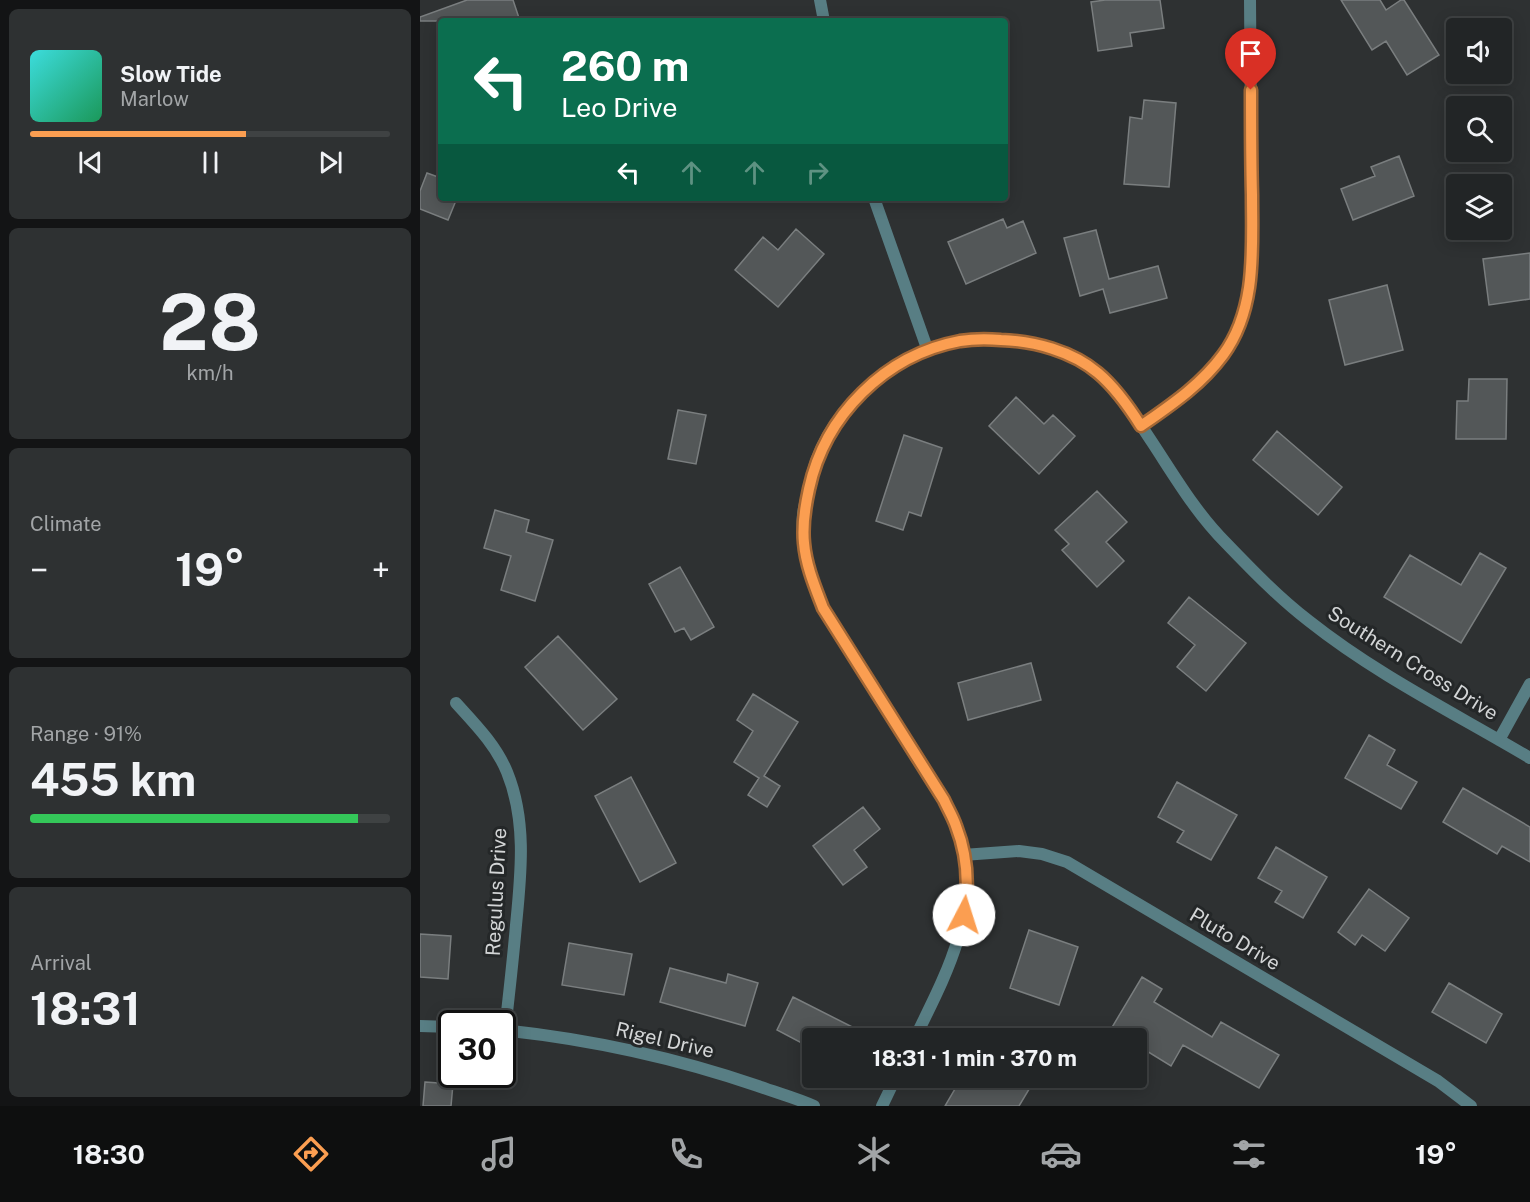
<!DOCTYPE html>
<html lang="en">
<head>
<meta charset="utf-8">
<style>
	body { margin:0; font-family:"Public Sans",sans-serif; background:#2e3132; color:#f1f3f6; height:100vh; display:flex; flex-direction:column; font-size:22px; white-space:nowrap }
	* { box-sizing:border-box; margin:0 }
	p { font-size:20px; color:#a2a5a7 }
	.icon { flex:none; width:33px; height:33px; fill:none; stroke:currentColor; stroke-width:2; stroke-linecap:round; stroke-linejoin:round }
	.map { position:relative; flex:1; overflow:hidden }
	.side { display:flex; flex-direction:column; gap:9px; padding:9px; background:#131415; width:420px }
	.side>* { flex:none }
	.top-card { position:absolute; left:18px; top:18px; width:570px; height:183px; border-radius:6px; box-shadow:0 3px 15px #0003,0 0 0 2px #3f4243; background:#0b6e4f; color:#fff; overflow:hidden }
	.controls { position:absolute; left:1026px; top:18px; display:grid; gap:12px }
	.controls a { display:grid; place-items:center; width:66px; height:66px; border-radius:6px; background:#222526; box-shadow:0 3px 15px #0003,0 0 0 2px #3f4243; font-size:30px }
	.speed { position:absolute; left:18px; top:1010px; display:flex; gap:12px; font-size:30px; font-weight:700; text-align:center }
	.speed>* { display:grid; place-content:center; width:78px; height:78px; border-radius:50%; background:#222526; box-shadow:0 3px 15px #0003,0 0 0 2px #3f4243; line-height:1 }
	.speed .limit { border:3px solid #111; border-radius:9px; background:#fff; color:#111 }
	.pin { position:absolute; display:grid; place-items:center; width:51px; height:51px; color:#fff; margin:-62px -26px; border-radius:50% 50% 50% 0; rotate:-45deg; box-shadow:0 0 6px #0007 }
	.pin .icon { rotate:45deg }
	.me { position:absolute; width:66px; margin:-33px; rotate:5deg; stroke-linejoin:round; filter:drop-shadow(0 0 4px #0008) }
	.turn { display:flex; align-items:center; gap:21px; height:126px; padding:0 24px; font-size:27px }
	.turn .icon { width:78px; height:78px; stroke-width:2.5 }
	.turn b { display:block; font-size:42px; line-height:51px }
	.lanes { display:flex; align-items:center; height:57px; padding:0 24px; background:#0003; justify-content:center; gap:30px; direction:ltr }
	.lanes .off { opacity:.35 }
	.big { font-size:45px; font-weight:700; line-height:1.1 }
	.side .card { flex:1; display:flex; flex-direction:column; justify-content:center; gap:9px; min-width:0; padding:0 21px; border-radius:9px; background:#2e3132 }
	.side .dial { align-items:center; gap:0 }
	.dial b { font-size:78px; line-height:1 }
	.song { display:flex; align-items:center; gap:18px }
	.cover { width:72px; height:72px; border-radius:9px; background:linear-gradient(135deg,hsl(180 70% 55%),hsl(150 70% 35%)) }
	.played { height:6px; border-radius:3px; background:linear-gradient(90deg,#fb9e51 60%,#3f4243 60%) }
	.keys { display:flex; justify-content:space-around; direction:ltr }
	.heat { display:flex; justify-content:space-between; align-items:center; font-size:33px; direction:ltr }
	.charge { height:9px; border-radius:4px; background:linear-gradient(90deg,#34c759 91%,#3f4243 0) }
	.trip { position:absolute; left:382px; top:1028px; width:345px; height:60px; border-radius:6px; background:#222526; box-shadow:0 3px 15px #0003,0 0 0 2px #3f4243; font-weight:700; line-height:60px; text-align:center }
	.tabs { display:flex; height:96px; justify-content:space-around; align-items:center; background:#0e0f0f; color:#a2a5a7 }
	.tabs .icon { width:42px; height:42px }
	.tabs .active { color:#fb9e51 }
	.tabs b { font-size:27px; color:#f1f3f6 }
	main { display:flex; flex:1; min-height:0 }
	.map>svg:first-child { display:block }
	.building { fill:#535758; stroke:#7a7e7f; stroke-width:1.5 }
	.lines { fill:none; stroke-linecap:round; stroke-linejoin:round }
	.service { stroke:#587e84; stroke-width:12 }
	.minor { stroke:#587e84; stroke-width:12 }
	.route-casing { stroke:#a36735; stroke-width:15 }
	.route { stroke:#fb9e51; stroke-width:10 }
	.labels { text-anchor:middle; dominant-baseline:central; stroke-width:6; stroke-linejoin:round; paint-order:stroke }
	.street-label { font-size:20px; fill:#d3d5d6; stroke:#242728 }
</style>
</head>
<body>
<main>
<section class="side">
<div class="card">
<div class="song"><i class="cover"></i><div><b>Slow Tide</b><p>Marlow</p></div></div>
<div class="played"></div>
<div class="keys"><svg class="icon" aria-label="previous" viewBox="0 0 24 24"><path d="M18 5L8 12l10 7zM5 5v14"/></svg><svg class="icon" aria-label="pause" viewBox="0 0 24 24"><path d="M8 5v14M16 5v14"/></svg><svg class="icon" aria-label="next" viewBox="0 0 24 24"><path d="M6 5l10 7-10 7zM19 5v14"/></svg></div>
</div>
<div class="card dial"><b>28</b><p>km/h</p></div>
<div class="card"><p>Climate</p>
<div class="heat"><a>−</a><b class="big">19°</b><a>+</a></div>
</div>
<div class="card"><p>Range · 91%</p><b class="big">455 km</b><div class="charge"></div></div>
<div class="card"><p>Arrival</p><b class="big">18:31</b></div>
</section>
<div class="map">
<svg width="1110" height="1106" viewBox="0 0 1110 1106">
	<rect width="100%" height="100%" fill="#2e3132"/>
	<path class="building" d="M47,0h46l7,21h-100v-4z
		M685,0h55l4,28 -34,5 2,13 -34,5 -7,-49z
		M921,0h39l6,10 15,-10h3l35,55 -32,20 -21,-34 -14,9z
		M724,100l32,3 -7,84 -45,-3 6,-67 12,2z
		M979,156l15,40 -61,24 -12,-31 34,-13 -4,-9z
		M7,173l14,5v20h16l-9,22 -28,-11v-18z
		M583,219l4,9 16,-7 13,32 -70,31 -18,-42z
		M376,229l28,25 -46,53 -43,-37 28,-33 15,13z
		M676,230l13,49 49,-13 9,32 -57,15 -7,-24 -23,7 -16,-58z
		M1110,253v46l-41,6 -6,-46z
		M967,285l16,65 -58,15 -16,-65z
		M1049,379h38l-1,60h-50l1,-38h11z
		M596,397l28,27 9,-9 22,21 -36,38 -50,-48z
		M258,410l28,5 -10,49 -28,-5z
		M857,431l65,56 -24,28 -65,-55z
		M484,435l38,13 -21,68 -12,-4 -6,18 -27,-9z
		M677,491l30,31 -21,20 18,19 -27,26 -35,-37 7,-6 -14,-14z
		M75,510l34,10 -3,12 27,8 -18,61 -34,-11 10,-34 -27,-8z
		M1060,553l26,15 -45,75 -77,-46 26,-42 51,30z
		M260,567l34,60 -23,13 -7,-12 -9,4 -26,-48z
		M769,597l57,46 -40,48 -29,-24 18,-22 -27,-22z
		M138,636l59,63 -34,31 -58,-63z
		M611,663l10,37 -73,20 -10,-37z
		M333,694l45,28 -34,54 16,10 -13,21 -19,-12 11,-17 -25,-16 19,-31 -16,-11z
		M949,735l26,15 -8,15 30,17 -16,27 -56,-31z
		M211,777l45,86 -36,19 -45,-86z
		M757,782l60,33 -26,45 -34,-18 7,-11 -26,-14z
		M1043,788l67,39v35l-28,-16 -5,8 -54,-32z
		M443,807l17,22 -26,21 13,17 -24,18 -30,-39z
		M856,847l51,30 -24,41 -28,-16 7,-11 -24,-13z
		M949,889l40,29 -24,33 -23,-16 -7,10 -17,-13z
		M609,930l49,17 -19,58 -49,-17z
		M0,934l31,2 -3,43 -28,-2z
		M149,943l63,11 -8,41 -62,-10z
		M250,968l56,15 2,-9 30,9 -13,43 -85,-24z
		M722,977l20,12 -8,13 58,35 9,-15 58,33 -20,33 -76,-43 -12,21 -34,-21v-7h-12l-14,-9z
		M1029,983l53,31 -16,29 -54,-31z
		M373,997l81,41h-61v11l-36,-19z
		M542,1077h53l16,9 -12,20h-74z
		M5,1082l28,2 -2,22h-28z"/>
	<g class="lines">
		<path class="service" d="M400,0l4,21"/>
		<path class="minor" d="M454,198l54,153
			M721,426c55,-40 98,-68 109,-141 2,-12 1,-24 2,-37l-2,-248
			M36,703c19,21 40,42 51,69 20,49 14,102 9,153 -3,35 -7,70 -11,105
			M1079,740l31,-56
			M543,855l56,-4 23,3 25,8 371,219 33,25
			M0,1026l32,1
			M82,1030c87,9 174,28 256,56 19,7 38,12 56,20
			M495,1038c29,-60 64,-122 47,-190 -2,-7 -3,-15 -6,-22 -4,-9 -8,-17 -13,-26l-120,-192c-12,-30 -23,-61 -20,-94 1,-8 3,-15 5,-22 3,-12 5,-25 10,-36 23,-57 82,-104 142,-115 12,-2 26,-2 38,-2 27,1 55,7 78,20 37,20 54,50 76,83 23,35 44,71 74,101 26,27 53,55 83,78 68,54 147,93 221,137
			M462,1106l14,-29"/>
	</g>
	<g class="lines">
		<g class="route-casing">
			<path id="route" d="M544,915c5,-29 3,-61 -8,-89 -3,-9 -8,-17 -12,-26l-121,-192c-8,-21 -17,-42 -19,-65 -2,-19 1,-36 5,-54 16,-74 76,-134 151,-148 13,-2 28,-2 41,-1 33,1 71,11 97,33 18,15 31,34 43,53 30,-21 60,-41 82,-71 34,-46 29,-106 29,-160 -1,-35 -1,-70 -1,-105"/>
		</g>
		<use href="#route" class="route"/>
	</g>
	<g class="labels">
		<g class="street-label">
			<text transform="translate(993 663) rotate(32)">Southern Cross Drive</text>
			<text transform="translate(76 892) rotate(-87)">Regulus Drive</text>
			<text transform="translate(815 939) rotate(31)">Pluto Drive</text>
			<text transform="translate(245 1040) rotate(13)">Rigel Drive</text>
		</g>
	</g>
</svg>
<div class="controls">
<a><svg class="icon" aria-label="sound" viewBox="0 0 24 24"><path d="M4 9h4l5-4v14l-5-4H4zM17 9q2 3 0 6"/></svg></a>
<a><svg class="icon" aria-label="search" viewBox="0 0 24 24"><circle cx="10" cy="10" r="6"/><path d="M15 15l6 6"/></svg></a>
<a><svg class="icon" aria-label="layers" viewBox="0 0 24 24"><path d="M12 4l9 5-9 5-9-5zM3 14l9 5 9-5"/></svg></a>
</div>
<div class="speed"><div class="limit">30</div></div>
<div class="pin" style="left:831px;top:90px;background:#d93025"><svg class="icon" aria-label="arrive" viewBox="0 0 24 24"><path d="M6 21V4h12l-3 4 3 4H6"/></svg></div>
<svg class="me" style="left:544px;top:915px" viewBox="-20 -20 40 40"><circle r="19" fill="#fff"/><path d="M0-13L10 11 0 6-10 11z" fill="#fb9e51"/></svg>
<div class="trip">18:31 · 1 min · 370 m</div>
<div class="top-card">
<div class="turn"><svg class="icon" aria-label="left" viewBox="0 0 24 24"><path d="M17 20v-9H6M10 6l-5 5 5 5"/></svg><div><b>260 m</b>Leo Drive</div></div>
<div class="lanes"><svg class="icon" aria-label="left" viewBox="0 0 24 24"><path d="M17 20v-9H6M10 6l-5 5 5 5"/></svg><svg class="icon off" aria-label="ahead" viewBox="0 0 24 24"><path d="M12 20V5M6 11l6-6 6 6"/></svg><svg class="icon off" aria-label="ahead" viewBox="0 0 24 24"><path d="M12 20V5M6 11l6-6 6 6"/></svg><svg class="icon off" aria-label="right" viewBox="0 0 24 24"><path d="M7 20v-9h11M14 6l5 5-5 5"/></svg></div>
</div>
</div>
</main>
<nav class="tabs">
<b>18:30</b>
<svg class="icon active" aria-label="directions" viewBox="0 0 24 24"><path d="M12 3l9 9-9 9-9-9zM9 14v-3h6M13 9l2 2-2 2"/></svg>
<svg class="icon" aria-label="music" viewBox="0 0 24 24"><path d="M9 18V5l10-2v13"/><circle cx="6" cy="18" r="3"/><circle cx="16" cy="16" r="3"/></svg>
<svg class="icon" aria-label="phone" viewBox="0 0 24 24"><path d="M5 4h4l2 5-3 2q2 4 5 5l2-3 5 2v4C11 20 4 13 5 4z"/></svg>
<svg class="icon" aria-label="climate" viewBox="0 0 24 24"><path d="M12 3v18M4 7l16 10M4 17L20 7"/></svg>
<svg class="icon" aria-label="car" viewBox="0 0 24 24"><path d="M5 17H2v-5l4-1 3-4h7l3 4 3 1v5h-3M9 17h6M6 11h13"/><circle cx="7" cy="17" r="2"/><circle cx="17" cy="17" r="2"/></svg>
<svg class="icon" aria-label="filters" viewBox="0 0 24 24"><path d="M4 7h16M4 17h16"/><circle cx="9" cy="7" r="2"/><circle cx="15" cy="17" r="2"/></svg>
<b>19°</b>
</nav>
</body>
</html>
